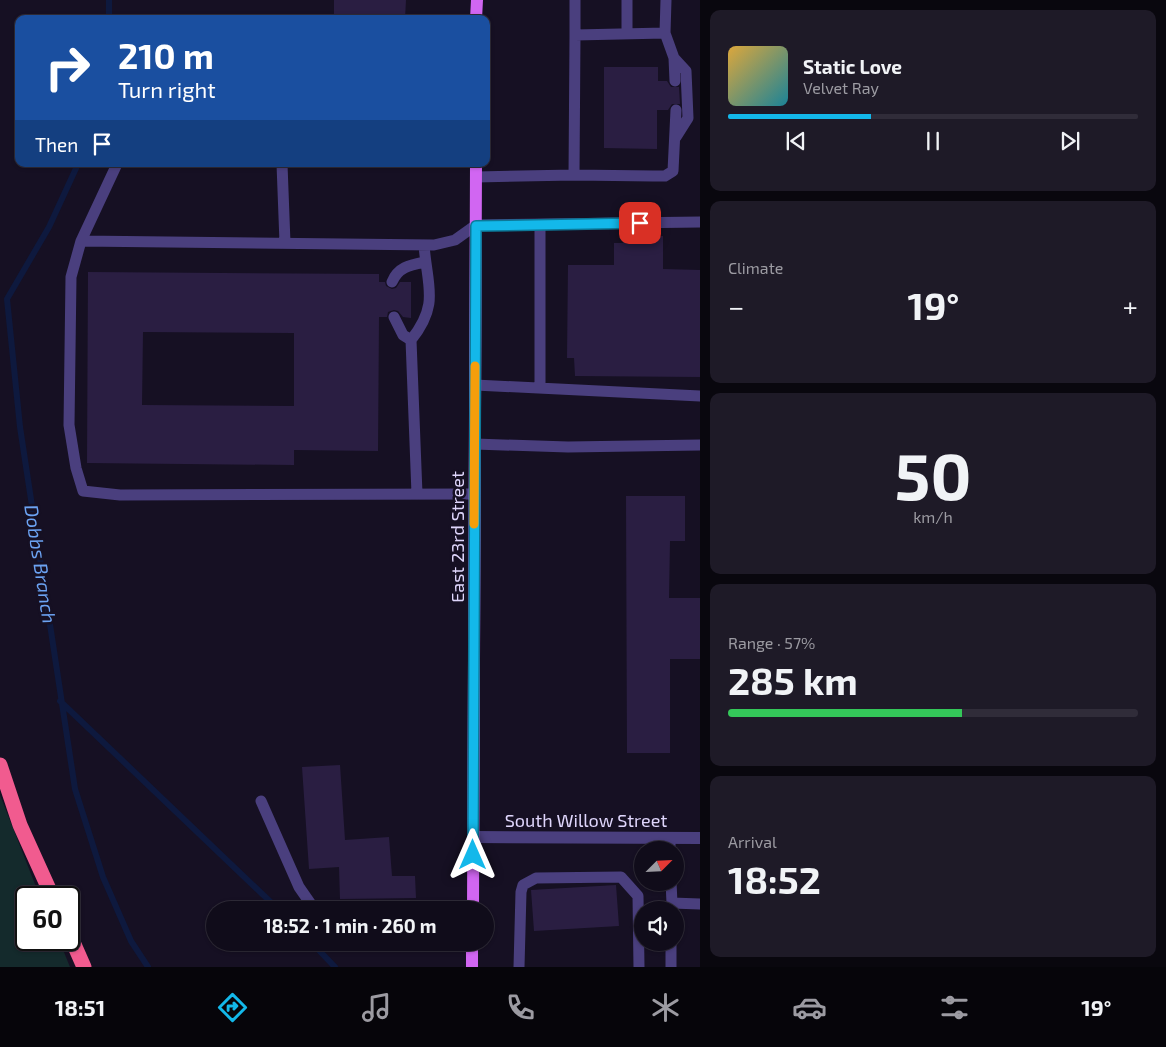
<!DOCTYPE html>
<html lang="en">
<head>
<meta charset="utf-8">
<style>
	body { margin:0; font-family:"Exo 2",sans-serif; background:#1e1a27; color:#f1f3f6; height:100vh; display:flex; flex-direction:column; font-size:19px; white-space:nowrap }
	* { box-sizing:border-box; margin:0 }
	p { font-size:16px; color:#9c9ba2 }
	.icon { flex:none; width:28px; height:28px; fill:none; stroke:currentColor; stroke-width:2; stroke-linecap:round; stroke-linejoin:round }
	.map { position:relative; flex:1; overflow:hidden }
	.details { display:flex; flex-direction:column; gap:10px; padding:10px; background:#09070e; width:466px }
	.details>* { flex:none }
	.guide { position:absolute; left:15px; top:15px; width:475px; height:152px; border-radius:10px; box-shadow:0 1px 4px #0004,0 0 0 1px #302c39; background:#1a4fa0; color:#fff; overflow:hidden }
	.needle { width:32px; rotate:66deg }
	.fabs { position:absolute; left:634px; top:841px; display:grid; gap:10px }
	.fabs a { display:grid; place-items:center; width:50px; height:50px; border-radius:50%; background:#100c1a; box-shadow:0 1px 4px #0004,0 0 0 1px #302c39; font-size:25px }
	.speed { position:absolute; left:15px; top:886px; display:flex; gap:10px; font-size:25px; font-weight:700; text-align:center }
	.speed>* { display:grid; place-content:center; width:65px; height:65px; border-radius:50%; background:#100c1a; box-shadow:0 1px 4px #0004,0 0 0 1px #302c39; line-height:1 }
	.speed .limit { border:2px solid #111; border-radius:8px; background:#fff; color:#111 }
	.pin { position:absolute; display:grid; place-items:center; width:42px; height:42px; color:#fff; margin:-21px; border-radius:10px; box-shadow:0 2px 8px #0006 }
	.me { position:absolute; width:55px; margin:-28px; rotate:0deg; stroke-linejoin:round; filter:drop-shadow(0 0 4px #0008) }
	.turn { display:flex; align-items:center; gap:18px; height:105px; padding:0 20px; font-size:22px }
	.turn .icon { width:65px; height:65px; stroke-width:2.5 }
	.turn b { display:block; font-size:35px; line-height:42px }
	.then { display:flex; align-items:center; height:48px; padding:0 20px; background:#0003; gap:10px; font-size:19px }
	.big { font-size:38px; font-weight:700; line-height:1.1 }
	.details .card { flex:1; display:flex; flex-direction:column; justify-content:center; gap:8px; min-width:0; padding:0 18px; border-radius:10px; background:#1e1a27 }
	.details .dial { align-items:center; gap:0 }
	.dial b { font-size:65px; line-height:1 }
	.song { display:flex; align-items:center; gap:15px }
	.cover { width:60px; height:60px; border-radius:8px; background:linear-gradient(135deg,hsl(40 70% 55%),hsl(190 70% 35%)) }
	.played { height:5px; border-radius:2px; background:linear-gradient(90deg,#13b8ea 35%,#302c39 35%) }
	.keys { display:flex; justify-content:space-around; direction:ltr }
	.heat { display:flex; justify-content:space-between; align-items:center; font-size:28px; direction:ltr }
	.charge { height:8px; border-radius:4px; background:linear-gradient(90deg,#34c759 57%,#302c39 0) }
	.trip { position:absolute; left:206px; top:901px; width:288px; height:50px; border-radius:25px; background:#100c1a; box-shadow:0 1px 4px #0004,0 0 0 1px #302c39; font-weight:700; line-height:50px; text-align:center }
	.menu { display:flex; height:80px; justify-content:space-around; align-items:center; background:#06050a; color:#9c9ba2 }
	.menu .icon { width:35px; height:35px }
	.menu .current { color:#13b8ea }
	.menu b { font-size:22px; color:#f1f3f6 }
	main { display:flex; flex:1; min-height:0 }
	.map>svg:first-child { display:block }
	.green { fill:#142a2c }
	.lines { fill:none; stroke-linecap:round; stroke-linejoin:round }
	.stream { stroke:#0e193e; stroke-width:6 }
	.building { fill:#2a1e42; fill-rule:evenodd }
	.service { stroke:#4a3f7e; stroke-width:11 }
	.minor { stroke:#4a3f7e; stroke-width:12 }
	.primary { stroke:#d166f2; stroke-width:12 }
	.motorway { stroke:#f15b8f; stroke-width:15 }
	.route-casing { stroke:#0c7898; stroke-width:12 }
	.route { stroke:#13b8ea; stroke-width:9 }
	.slow { stroke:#f59e0b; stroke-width:9 }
	.labels { text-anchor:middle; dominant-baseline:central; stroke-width:5; stroke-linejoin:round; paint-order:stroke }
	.street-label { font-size:18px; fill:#dfd6fc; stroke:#161023 }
	.water-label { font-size:19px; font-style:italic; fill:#6ca3f3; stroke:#161023 }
</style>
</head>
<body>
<main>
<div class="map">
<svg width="700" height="967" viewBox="0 0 700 967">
	<rect width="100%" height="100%" fill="#161023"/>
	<path class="green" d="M0,795l40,102 -14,1v42h33l11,27h-70z"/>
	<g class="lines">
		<path class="stream" d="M109,0v19
			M78,164l-29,63 -42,72 13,128 55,362 28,88 28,64 17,26
			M60,701l219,209
			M311,942l24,25"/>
	</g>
	<path class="building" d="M334,0h72l-1,19h-71z
		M604,67h54v14h9l4,6h8l1,17h-8l-4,6h-11v39l-53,-1z
		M623,235l40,1v33l37,1v107l-125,-1 -1,-18h-7l1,-93h46v-22h9z
		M88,272l291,2v8h6l1,4 6,3 4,-1 4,-6h11v36l-8,-1 -5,-6 -4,-1 -6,2 -1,5h-8l-1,134 -84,-1v15l-207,-2zM143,332l151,1v73l-152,-1z
		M626,496h59v45h-15l-1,57h31v61h-30v94h-43z
		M340,765l5,75 44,-3 3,39h23l1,22 -76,1 -1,-32 -30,2 -7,-102z
		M616,885l3,41 -85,5 -3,-41z"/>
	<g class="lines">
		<path class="service" d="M575,0v35
			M665,33l9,25 1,23
			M627,34v-34
			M674,58l12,13 2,47 -12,19
			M282,164l3,79
			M574,175l79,1h12l8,-5 3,-61
			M476,177l98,-2 1,-140 90,-2 1,-33
			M81,241l36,-77
			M392,282c6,-15 18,-17 33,-20
			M394,317l9,18 8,5
			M475,385l225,11
			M540,388v-163
			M475,444l93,3 132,-2
			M417,494l-6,-154c29,-36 16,-54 13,-95
			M474,494l-354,1 -37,-4 -7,-23 -7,-43 2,-148 10,-36 353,4 21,-5 21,-15 224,-3
			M261,801l38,86 16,23
			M670,838v12
			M671,882l1,21
			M672,910v-7l28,1
			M519,967l2,-75 2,-7 13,-7 85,-1 17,19 1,71
			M671,967v-25"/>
		<path class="minor" d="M473,837l227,1"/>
		<path class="primary" d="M476,19l1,-19
			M473,910l3,-746
			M472,967v-25"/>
		<path class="motorway" d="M0,765l20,60 33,73
			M69,933l15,34"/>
	</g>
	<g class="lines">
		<g class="route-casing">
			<path id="route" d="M473,855l3,-629 164,-3"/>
		</g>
		<use href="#route" class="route"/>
		<path class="slow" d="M474,524l1,-158"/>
	</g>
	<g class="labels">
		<g class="street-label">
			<text transform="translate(457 537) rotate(-90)">East 23rd Street</text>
			<text x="586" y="820">South Willow Street</text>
		</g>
		<g class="water-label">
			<text transform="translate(41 564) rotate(81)">Dobbs Branch</text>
		</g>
	</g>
</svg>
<div class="fabs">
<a><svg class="needle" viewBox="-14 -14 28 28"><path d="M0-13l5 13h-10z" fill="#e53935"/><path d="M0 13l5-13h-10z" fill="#9c9ba2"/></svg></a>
<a><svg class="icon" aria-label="sound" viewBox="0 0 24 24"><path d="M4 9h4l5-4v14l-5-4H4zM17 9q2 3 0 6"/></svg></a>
</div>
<div class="speed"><div class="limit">60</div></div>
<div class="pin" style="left:640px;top:223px;background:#d93025"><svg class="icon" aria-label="arrive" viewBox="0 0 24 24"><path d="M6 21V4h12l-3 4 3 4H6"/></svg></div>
<svg class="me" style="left:473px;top:855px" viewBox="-20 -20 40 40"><path d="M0-17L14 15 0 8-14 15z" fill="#13b8ea" stroke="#fff" stroke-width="4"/></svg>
<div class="trip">18:52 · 1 min · 260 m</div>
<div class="guide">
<div class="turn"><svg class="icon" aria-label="right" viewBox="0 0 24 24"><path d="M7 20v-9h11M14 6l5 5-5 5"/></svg><div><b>210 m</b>Turn right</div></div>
<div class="then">Then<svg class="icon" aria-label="arrive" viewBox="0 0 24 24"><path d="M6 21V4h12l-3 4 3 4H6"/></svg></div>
</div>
</div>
<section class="details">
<div class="card">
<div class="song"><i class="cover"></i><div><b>Static Love</b><p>Velvet Ray</p></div></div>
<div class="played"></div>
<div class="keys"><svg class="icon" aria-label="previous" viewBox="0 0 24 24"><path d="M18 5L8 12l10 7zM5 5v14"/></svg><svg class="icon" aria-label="pause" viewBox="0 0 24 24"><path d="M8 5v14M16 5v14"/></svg><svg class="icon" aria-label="next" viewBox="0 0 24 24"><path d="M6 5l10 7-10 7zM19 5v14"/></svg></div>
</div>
<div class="card"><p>Climate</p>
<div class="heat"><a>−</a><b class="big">19°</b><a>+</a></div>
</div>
<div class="card dial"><b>50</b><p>km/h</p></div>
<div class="card"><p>Range · 57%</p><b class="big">285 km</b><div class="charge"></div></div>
<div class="card"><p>Arrival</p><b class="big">18:52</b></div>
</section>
</main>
<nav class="menu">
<b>18:51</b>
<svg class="icon current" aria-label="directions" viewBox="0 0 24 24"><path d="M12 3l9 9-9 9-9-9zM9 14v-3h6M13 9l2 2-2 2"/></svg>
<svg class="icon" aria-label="music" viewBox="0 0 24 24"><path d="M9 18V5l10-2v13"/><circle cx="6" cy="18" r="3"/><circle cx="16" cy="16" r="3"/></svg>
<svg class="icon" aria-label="phone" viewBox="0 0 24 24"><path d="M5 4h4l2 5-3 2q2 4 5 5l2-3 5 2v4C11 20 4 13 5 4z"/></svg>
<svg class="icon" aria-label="climate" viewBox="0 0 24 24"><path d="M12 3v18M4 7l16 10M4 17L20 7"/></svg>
<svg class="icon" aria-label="car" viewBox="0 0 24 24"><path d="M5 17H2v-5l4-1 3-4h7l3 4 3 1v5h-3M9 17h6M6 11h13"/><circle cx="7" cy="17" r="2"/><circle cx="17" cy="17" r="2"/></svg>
<svg class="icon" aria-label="filters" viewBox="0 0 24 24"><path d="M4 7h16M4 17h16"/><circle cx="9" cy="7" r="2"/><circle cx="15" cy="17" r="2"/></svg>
<b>19°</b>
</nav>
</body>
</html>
